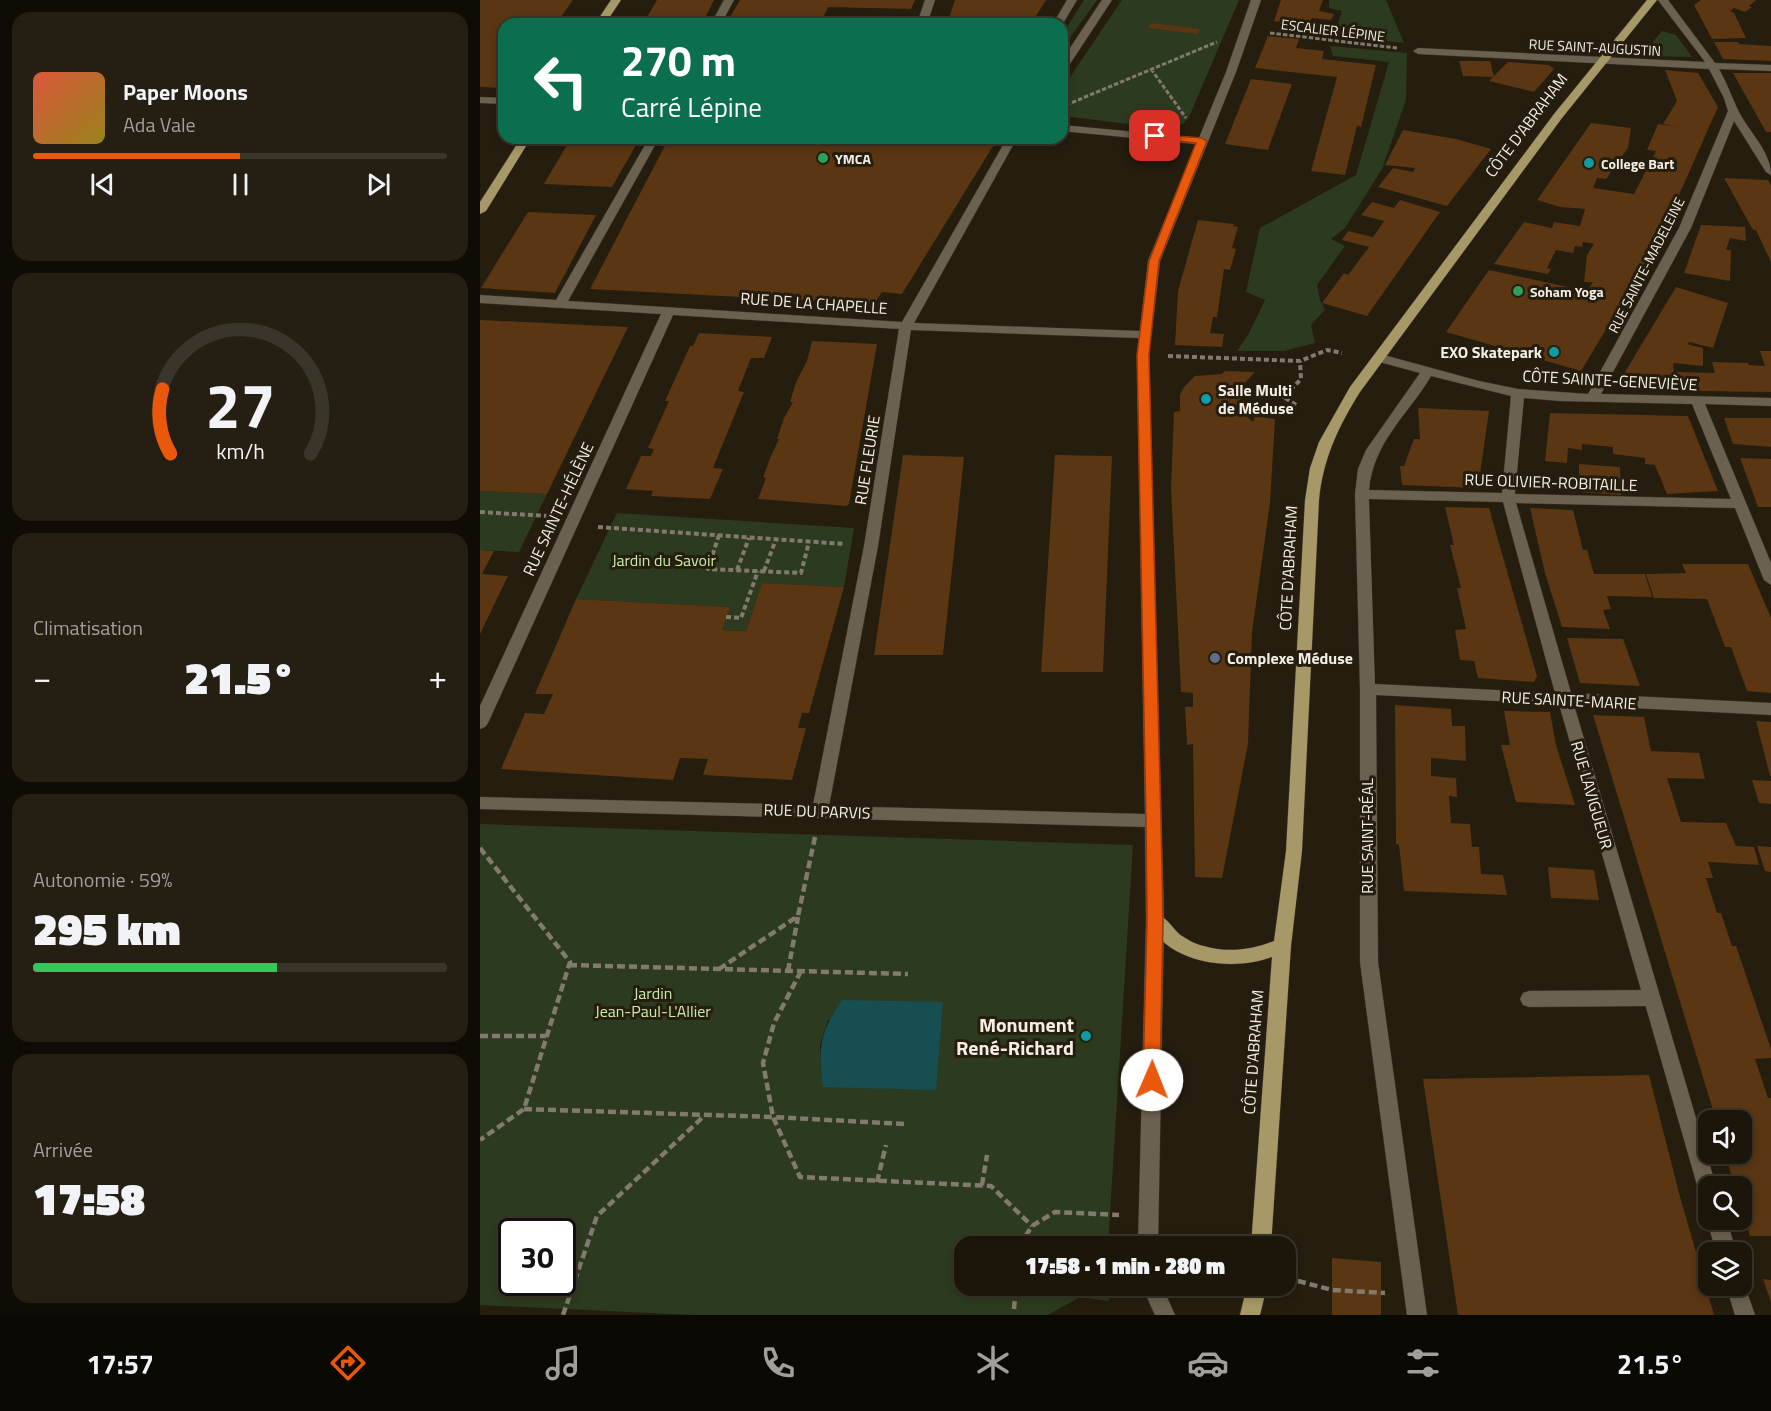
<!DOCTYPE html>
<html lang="fr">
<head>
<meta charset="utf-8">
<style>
	body { margin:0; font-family:"Titillium Web",sans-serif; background:#251f13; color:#f1f3f6; height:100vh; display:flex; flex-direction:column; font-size:22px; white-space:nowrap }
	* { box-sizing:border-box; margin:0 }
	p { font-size:20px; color:#a09f9c }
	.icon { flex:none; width:33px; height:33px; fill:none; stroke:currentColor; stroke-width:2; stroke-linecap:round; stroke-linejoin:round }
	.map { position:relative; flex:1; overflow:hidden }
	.sheet { display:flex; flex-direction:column; gap:12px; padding:12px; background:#0f0c06; width:480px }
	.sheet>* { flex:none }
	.hud { position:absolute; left:18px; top:18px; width:570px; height:126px; border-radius:18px; box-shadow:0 3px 9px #0003,0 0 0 2px #3a352b; background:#0b6e4f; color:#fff; overflow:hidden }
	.tools { position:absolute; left:1218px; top:1110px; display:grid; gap:12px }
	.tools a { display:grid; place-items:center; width:54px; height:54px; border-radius:12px; background:#1c160a; box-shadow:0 3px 9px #0003,0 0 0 2px #3a352b; font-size:30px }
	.speed { position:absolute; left:18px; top:1218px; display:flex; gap:12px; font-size:30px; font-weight:700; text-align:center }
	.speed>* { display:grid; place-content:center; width:78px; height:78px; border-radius:50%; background:#1c160a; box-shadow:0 3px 9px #0003,0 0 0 2px #3a352b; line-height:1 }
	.speed .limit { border:3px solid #111; border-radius:9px; background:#fff; color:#111 }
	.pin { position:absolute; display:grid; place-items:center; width:51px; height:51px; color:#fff; margin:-26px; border-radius:12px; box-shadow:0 3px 9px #0006 }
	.me { position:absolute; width:66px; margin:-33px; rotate:1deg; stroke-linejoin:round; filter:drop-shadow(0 0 4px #0008) }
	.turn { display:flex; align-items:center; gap:21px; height:126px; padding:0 24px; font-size:27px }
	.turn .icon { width:78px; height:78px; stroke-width:2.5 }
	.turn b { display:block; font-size:42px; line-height:51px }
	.big { font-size:45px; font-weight:800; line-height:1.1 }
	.sheet .widget { flex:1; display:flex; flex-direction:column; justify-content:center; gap:9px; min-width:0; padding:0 21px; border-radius:18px; background:#251f13 }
	.sheet .dial { align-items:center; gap:0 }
	.dial svg { height:156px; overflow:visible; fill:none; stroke:#3a352b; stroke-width:7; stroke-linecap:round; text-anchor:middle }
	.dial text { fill:#f1f3f6; stroke:none }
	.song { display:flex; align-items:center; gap:18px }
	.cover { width:72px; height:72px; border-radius:9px; background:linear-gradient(135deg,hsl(10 70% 55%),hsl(50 70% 35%)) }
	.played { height:6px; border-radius:3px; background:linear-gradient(90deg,#ea580c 50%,#3a352b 50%) }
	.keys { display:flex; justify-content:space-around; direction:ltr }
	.heat { display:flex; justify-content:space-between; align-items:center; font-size:33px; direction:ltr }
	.charge { height:9px; border-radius:4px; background:linear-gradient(90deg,#34c759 59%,#3a352b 0) }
	.trip { position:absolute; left:474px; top:1236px; width:342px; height:60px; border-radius:18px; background:#1c160a; box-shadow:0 3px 9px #0003,0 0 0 2px #3a352b; font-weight:800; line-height:60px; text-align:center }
	.tab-bar { display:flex; height:96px; justify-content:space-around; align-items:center; background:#0b0904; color:#a09f9c }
	.tab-bar .icon { width:42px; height:42px }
	.tab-bar .current { color:#ea580c }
	.tab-bar b { font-size:27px; color:#f1f3f6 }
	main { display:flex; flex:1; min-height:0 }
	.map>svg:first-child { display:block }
	.green { fill:#2c3b1f; fill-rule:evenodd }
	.water { fill:#164e52 }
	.building { fill:#5a3612 }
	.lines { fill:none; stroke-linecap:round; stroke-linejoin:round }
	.lane-casing { stroke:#3c352e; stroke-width:1 }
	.street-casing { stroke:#3c352e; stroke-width:1 }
	.primary-casing { stroke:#3c352e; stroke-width:1 }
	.path-far2 { stroke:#817a6d; stroke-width:3; stroke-dasharray:4.5 2; stroke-linecap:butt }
	.path-far1 { stroke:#817a6d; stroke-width:4; stroke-dasharray:5 3; stroke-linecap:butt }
	.path { stroke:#817a6d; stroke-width:4.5; stroke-dasharray:8 4; stroke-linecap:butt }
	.lane { fill:#6b6150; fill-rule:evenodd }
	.street { fill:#6b6150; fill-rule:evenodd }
	.primary { fill:#a79867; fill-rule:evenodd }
	.route { fill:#ea580c; stroke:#983908; stroke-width:1.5 }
	.leisure-dot { fill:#2e9e5b; stroke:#251d0e; stroke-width:2 }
	.culture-dot { fill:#0f9aa8; stroke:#251d0e; stroke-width:2 }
	.service-dot { fill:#5c6f8a; stroke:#251d0e; stroke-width:2 }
	.labels { text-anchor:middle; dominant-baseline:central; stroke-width:6; stroke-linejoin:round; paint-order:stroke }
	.far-street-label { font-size:14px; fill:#f3ede4; stroke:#251d0e }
	.far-poi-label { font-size:14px; font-weight:bold; fill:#f3ede4; stroke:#251d0e; text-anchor:start }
	.street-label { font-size:16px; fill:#f3ede4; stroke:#251d0e }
	.poi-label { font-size:16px; font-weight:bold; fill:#f3ede4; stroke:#251d0e; text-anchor:start }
	.park-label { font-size:16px; fill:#c6eda6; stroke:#251d0e }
	.near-poi-label { font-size:20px; font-weight:bold; fill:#f3ede4; stroke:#251d0e; text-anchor:end }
</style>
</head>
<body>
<main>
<section class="sheet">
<div class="widget">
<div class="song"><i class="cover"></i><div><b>Paper Moons</b><p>Ada Vale</p></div></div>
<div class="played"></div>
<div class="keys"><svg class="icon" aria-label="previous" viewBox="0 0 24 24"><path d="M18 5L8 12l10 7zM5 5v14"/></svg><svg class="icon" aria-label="pause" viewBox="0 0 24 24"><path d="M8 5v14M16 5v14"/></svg><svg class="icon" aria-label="next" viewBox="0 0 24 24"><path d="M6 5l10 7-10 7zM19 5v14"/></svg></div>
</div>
<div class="widget dial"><svg viewBox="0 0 100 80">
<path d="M14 69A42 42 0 1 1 86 69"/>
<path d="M14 69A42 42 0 0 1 10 36" stroke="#ea580c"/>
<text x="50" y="56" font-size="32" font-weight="700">27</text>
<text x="50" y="72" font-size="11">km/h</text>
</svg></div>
<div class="widget"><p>Climatisation</p>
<div class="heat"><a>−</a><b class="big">21.5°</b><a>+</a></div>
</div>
<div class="widget"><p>Autonomie · 59%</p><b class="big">295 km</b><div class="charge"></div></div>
<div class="widget"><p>Arrivée</p><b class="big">17:58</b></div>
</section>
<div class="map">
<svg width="1291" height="1315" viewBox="0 0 1291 1315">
	<rect width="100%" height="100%" fill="#251d0e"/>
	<path class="green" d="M604,0h13l-35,49v-14z
		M642,0h117l-50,117 -6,7 -21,4 -91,-11 -9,-5v-23z
		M849,0h57l18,43 -90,-11 5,-9 19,1 4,-13 -13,-3z
		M1182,31l14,4 16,22 -51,-1z
		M850,46l77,7 -1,47 -24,69 -37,59 -14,11 14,7 -28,39 3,15 5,10 -14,15 4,18 -31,8h-47l11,-16 17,-35 -19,-8 14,-64 96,-53 33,-113 -56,-6z
		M0,491l67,3 -28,58 -39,-2z
		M137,513l237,15 -10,59 -82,-4 -16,48 -24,-1 7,-23 -153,-8z
		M0,824l653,21 -25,401h-144v40h144l1,15 -29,-4 -32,18h-355l-213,-10zM463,1002l-8,88 -114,-23 -1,-22 8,-25zM32,1232h50v50h-50z"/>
	<path class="water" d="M362,1000l101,2 -7,88 -113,-3c-5,-39 -4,-53 19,-87z"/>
	<path class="building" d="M0,0h93l-17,24h-52v64l-24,-1z
		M177,0h57l-12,24h-59z
		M260,0h175l-4,9 -83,-2 -7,15 -24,-1 7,3h-10l2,-3h-3l-1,3h-66z
		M475,0h91l-15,24h-84z
		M801,0h42l-4,11 15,3 -3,6 -19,-2 -3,7 -35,-4z
		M1221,0h55l-7,6 3,1 -7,5 -11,-4 -4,3 4,2 12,25 -34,1 -18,-34z
		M671,23l49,6 -2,5 -50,-6z
		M788,36l31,3 -3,9 28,3 -2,8 54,6 -15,62 -4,-1 -12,49 -34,-4 26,-94 -82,-9z
		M1234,42h24l1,2 32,2v15l-48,-2z
		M979,61h31l4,16 -31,-1z
		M1028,62l41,3 5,4 -20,23 -45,-11z
		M1185,70l33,3 20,34 -51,115 -33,61 -53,88 -135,-39 43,-62 98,21 6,-9h-9l3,-27 7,-11 -11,-2 -1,5 -7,-1 -2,7 -17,-3 -9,18 4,1 -3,5 -54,-10 30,-42 28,6 2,-6 26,4 5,-17 -25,-2 -23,-7 54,-77 40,5 -3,20 -22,31 -9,-1 -4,10 41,6 22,-43 -9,-1 11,-26 19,3 -14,-3 14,-23z
		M1253,73h38v59h-5z
		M771,79l41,5 -24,66 -43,-6z
		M923,130l53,9 35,10 -44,57 -69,-19 15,-19 20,4 2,-4 -30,-3z
		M91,138h69l-28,49 -68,-3z
		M189,138h329l-96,156 -20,-2 -8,12 -284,-15z
		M1244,178l44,2 3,6v76l-15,-32h-3z
		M920,200l40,12 -73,104 -45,-13 22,-30 4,2 21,-28 -27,-7 6,-9 25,6 11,-16 -23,-6 11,-13 22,6z
		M48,212l68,3 -41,78 -74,-5z
		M718,220l36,4 -1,2 5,1 -6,21 4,1 -6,21 -6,-1 -7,48h-4l-3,16 14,1 -2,13 -47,-2 3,-54z
		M1221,225l44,2 1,14 -16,-3 -4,12h5l-1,31 -46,-8z
		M1196,287l52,16 -15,45 -24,-6 -2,2 16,4v18l-30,-3 1,9 41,1 -3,-11 36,1 1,2 16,1 -5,-15h11v41l-146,-2 -6,-8z
		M0,320l148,7 -81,167 -67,-3z
		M219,333l73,4 -8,21h-13l-13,33 6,1 -31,76 10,1 -13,30 -59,-3 2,-5 -27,-2 15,-33h10l3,-7 -6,-1 21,-47h-4l25,-55h3z
		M332,341l65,3 -28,160 -3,2 -88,-7 8,-21 -3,-1 8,-21 8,-17h-2l7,-21 9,-16h-3l6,-20 11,-21z
		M745,371l30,1 -11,12 -5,21 4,8 10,9 2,-6 20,3 -5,84 -18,129 -4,112 -26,134 -27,-1 -2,-133 -6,1 -2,-38h8v-14l-12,-1 -10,-204 3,-76 6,-1v-16l4,-8 11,-11 27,-2z
		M938,408l71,3 -11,77 -76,-3 -2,-19h4l10,-27h6z
		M1070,413l138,3 30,75 -51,3 -12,-29 -10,-1v-6l-32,-4v-7l-31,-3v6l-14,-2 -1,15 -22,-2z
		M1244,418h47v29l-38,-3z
		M423,455l61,2 -21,198h-69z
		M575,455l57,1 -9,216h-62z
		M1260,458l31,1v48h-13z
		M1099,464l41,3 1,28 -42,-3z
		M965,507l44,1 48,168 -3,6 -56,-4 -4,-17 -14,-1 -5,-30 11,-1 -9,-41h4l-11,-43h4z
		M1050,508l43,2 10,40h4l7,24h51l7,23 -45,-1 4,13 -8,1 7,19 -48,-2 -17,-54z
		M0,550l14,1 -12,23 26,2 -28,58z
		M1202,564h66l23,54v75l-24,-2 -16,-44h-6l-18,-48 -53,-1 -8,-24 40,-1z
		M282,583l82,4 -35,126h-7l-4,15h8l-14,52 -89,-5 5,-16 -28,-1 -7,22 -172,-11 24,-56 19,1 9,-20h-18l41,-95 154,8 -8,23 24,1z
		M1087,638l56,1 17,47 -60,-3z
		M915,705l56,4 1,17h13l1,35 -35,-3v18l25,2 1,19 -8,-1 2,27 19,1 2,23h7l2,27 22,1 4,20 -103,-4 -5,-46 -3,-1z
		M1024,711l46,1 6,33 19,60 -59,-3 -15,-57h9z
		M1113,715l51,2 7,34 48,2 6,26 -38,-1 14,44 45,1 10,23 18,1 5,18 -51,-3 5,16h-7l11,35h4l11,33h4l35,103v9l-16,1 13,39h3v138h-21l-8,-28v-22h-7l-10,-32h17v-34h-26z
		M1276,721l15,1v54h-1z
		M1272,780l19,1v23l-12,-1z
		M1277,846l14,1v25l-6,-1z
		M1068,867l46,3 5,30 -48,-2z
		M1169,1075l30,118 35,122h-256l-35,-236z
		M852,1258l49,4v53h-49z
		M1283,1279l8,1v22z"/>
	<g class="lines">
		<g class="lane-casing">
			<path id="lane" d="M1171,990l6,2 3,6 -3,6 -6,2 -122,1 -6,-2 -3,-6 3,-6 6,-2z"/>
		</g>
		<g class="street-casing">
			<path id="street" d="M244,0h10l-13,24h-10z
				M445,0h10l-8,24h-10z
				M587,0h10l-15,25 -9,-1z
				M622,0h10l-46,70 -4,1v-11z
				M771,0h10l-25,72 -76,189 -11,94 15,565 -6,326h-20l8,-326 -1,-93 -665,-18v-12l333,8 51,-259 35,-217 -226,-14 -185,408 -3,4 -5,2v-23l181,-392 -181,-11v-8l76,5 93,-162h10l-91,163 334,21 105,-184h10l-103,185 226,8 8,-70 48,-117 -134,-13v-6l137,13 27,-66zM431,330l228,8 -2,17 8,459 -316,-8 49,-260z
				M1178,0h10l47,63 56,2v6l-52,-2c8,14 13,29 20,43 11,21 32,40 32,63l-5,-3 -32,-51 -43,107 -90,166 170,4v8l-66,-2 66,159v22l-7,-5 -29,-72 -219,-5 55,190 200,10v12l-197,-10 142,481h-8v15l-7,-2 -142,-495 -183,-9 2,267 49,353h-20l-47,-353v-273l-5,-195 3,-25 8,-19 54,-77 -44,-12 -2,-3 6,-4 99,27 39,8 70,5 91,-166 49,-117 -4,-13 -15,-29 -291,-15 -5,-3 5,-3 287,14zM951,376l80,20 -9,97 -133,-3c4,-48 39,-75 62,-114zM1044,398l36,3 132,3 39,95 -216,-5zM889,499l134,3 52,191 -180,-9z
				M0,97l24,1v6l-24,-1z
				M1228,1217v3h19l9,32h-20l-9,-32z
				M1262,1278l13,37h-20l-9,-29h16z
				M662,1286h20l13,29h-20z"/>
		</g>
		<g class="primary-casing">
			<path id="primary" d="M131,0h10l-16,24h-10z
				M1167,0h10l-95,118 -202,274c-22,35 -37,67 -41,108l-17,351 -11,95 -20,300h-20l21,-289c-41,15 -104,7 -126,-37l3,-5c15,-5 22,13 33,21 6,4 15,9 22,10 23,7 48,4 70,-5l12,-90 19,-351 5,-32 9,-26 31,-55 204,-273z
				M41,138h10l-45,73 -6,3v-12z
				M767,1286h20l-7,29h-20z"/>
		</g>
		<path class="path-far2" d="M790,33l127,15
			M671,69l35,49
			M586,105l151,-63"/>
		<path class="path-far1" d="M688,356l132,5 27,-11 15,3
			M778,393l26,4
			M816,405l-12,-8 17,-18 -1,-18
			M0,512l68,4
			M118,527l247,17
			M239,535l-11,34 93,4 8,-31
			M257,570l12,-32
			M284,571l12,-32
			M246,617l15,1 17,-47"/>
		<path class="path" d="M0,848l90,114 -46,147 -44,31
			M89,965l339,9
			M239,969l79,-53 17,-79
			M308,971l10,-54
			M0,1036h66
			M44,1109l249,8 -10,-54 11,-40 27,-52
			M424,1124l-131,-7 27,60 191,9 41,40
			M397,1182l9,-37
			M502,1185l5,-30
			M539,1246l13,-20 23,-14 64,3
			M818,1281l34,9 53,3
			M534,1309l2,-23
			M83,1315l34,-99 107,-100"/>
		<use href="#lane" class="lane"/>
		<use href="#street" class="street"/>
		<use href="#primary" class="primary"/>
	</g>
	<path class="route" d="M672,134l50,4 5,3 -48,120 -10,94 12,466 2,99 -3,160 -2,5 -6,2 -6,-2 -3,-5 4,-160 -1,-99 -9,-466 12,-94 47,-118 -41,-4 -5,-3z"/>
	<g class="leisure-dot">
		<circle cx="343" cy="158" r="6"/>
		<circle cx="1038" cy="291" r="6"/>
	</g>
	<g class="culture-dot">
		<circle cx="1109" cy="163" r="6"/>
		<circle cx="1074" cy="352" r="6"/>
		<circle cx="726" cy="399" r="6"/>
		<circle cx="606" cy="1036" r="6"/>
	</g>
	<circle class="service-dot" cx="735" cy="658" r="6"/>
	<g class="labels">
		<g class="far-street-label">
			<text transform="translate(853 30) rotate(7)">ESCALIER LÉPINE</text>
			<text transform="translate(1115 47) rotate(3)">RUE SAINT-AUGUSTIN</text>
			<text transform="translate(1166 265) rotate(-63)">RUE SAINTE-MADELEINE</text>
		</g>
		<g class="far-poi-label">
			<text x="355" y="158">YMCA</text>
			<text x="1121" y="163">College Bart</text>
			<text x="1050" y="291">Soham Yoga</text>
		</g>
		<g class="street-label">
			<text transform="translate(1046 125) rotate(-53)">CÔTE D'ABRAHAM</text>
			<text transform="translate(334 303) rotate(4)">RUE DE LA CHAPELLE</text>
			<text transform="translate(1130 380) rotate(3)">CÔTE SAINTE-GENEVIÈVE</text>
			<text transform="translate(387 460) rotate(-81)">RUE FLEURIE</text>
			<text transform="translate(1071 482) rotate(2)">RUE OLIVIER-ROBITAILLE</text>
			<text transform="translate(78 509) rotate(-65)">RUE SAINTE-HÉLÈNE</text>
			<text transform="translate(808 568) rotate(-87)">CÔTE D'ABRAHAM</text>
			<text transform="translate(1089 700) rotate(3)">RUE SAINTE-MARIE</text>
			<text transform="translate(1112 795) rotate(74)">RUE LAVIGUEUR</text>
			<text transform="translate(337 811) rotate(2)">RUE DU PARVIS</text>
			<text transform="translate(887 836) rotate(-90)">RUE SAINT-RÉAL</text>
			<text transform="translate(773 1052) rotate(-86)">CÔTE D'ABRAHAM</text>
		</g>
		<g class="poi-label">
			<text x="1062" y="352" text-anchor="end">EXO Skatepark</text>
			<text x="738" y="390">Salle Multi<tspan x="738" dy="18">de Méduse</tspan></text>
			<text x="747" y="658">Complexe Méduse</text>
		</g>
		<g class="park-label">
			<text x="184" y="560">Jardin du Savoir</text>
			<text x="173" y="993">Jardin<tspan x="173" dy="18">Jean-Paul-L'Allier</tspan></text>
		</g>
		<g class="near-poi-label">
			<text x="594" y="1024">Monument<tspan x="594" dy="23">René-Richard</tspan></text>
		</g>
	</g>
</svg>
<div class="tools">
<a><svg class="icon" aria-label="sound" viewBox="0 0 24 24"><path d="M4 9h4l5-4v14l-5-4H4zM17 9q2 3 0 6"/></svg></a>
<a><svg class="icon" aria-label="search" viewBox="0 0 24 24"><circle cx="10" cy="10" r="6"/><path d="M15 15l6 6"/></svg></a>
<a><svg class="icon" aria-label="layers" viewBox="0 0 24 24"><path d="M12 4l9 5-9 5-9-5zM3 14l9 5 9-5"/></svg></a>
</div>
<div class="speed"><div class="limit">30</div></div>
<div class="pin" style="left:675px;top:136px;background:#d93025"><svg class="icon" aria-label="arrive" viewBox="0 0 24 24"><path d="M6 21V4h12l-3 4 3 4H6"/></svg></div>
<svg class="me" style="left:672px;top:1080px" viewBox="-20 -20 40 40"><circle r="19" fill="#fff"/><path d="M0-13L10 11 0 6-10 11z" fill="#ea580c"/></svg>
<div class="trip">17:58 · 1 min · 280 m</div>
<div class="hud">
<div class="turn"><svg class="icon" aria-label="left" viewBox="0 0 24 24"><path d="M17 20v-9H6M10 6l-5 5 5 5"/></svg><div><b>270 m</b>Carré Lépine</div></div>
</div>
</div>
</main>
<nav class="tab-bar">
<b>17:57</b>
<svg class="icon current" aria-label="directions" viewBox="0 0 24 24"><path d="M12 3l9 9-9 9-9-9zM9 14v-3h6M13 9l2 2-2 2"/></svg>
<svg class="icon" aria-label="music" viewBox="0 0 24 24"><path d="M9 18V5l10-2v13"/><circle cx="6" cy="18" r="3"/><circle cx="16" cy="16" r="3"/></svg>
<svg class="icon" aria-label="phone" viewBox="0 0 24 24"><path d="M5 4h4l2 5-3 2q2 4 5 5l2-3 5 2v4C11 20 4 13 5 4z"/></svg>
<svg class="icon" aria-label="climate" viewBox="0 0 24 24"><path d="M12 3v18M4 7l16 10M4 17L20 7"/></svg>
<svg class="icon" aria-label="car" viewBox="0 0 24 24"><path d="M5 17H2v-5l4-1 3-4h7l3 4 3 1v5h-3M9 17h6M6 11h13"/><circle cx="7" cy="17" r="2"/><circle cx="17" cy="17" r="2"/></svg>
<svg class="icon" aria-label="filters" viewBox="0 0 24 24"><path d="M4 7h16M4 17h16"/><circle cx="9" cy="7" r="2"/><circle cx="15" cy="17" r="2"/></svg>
<b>21.5°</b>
</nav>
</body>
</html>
